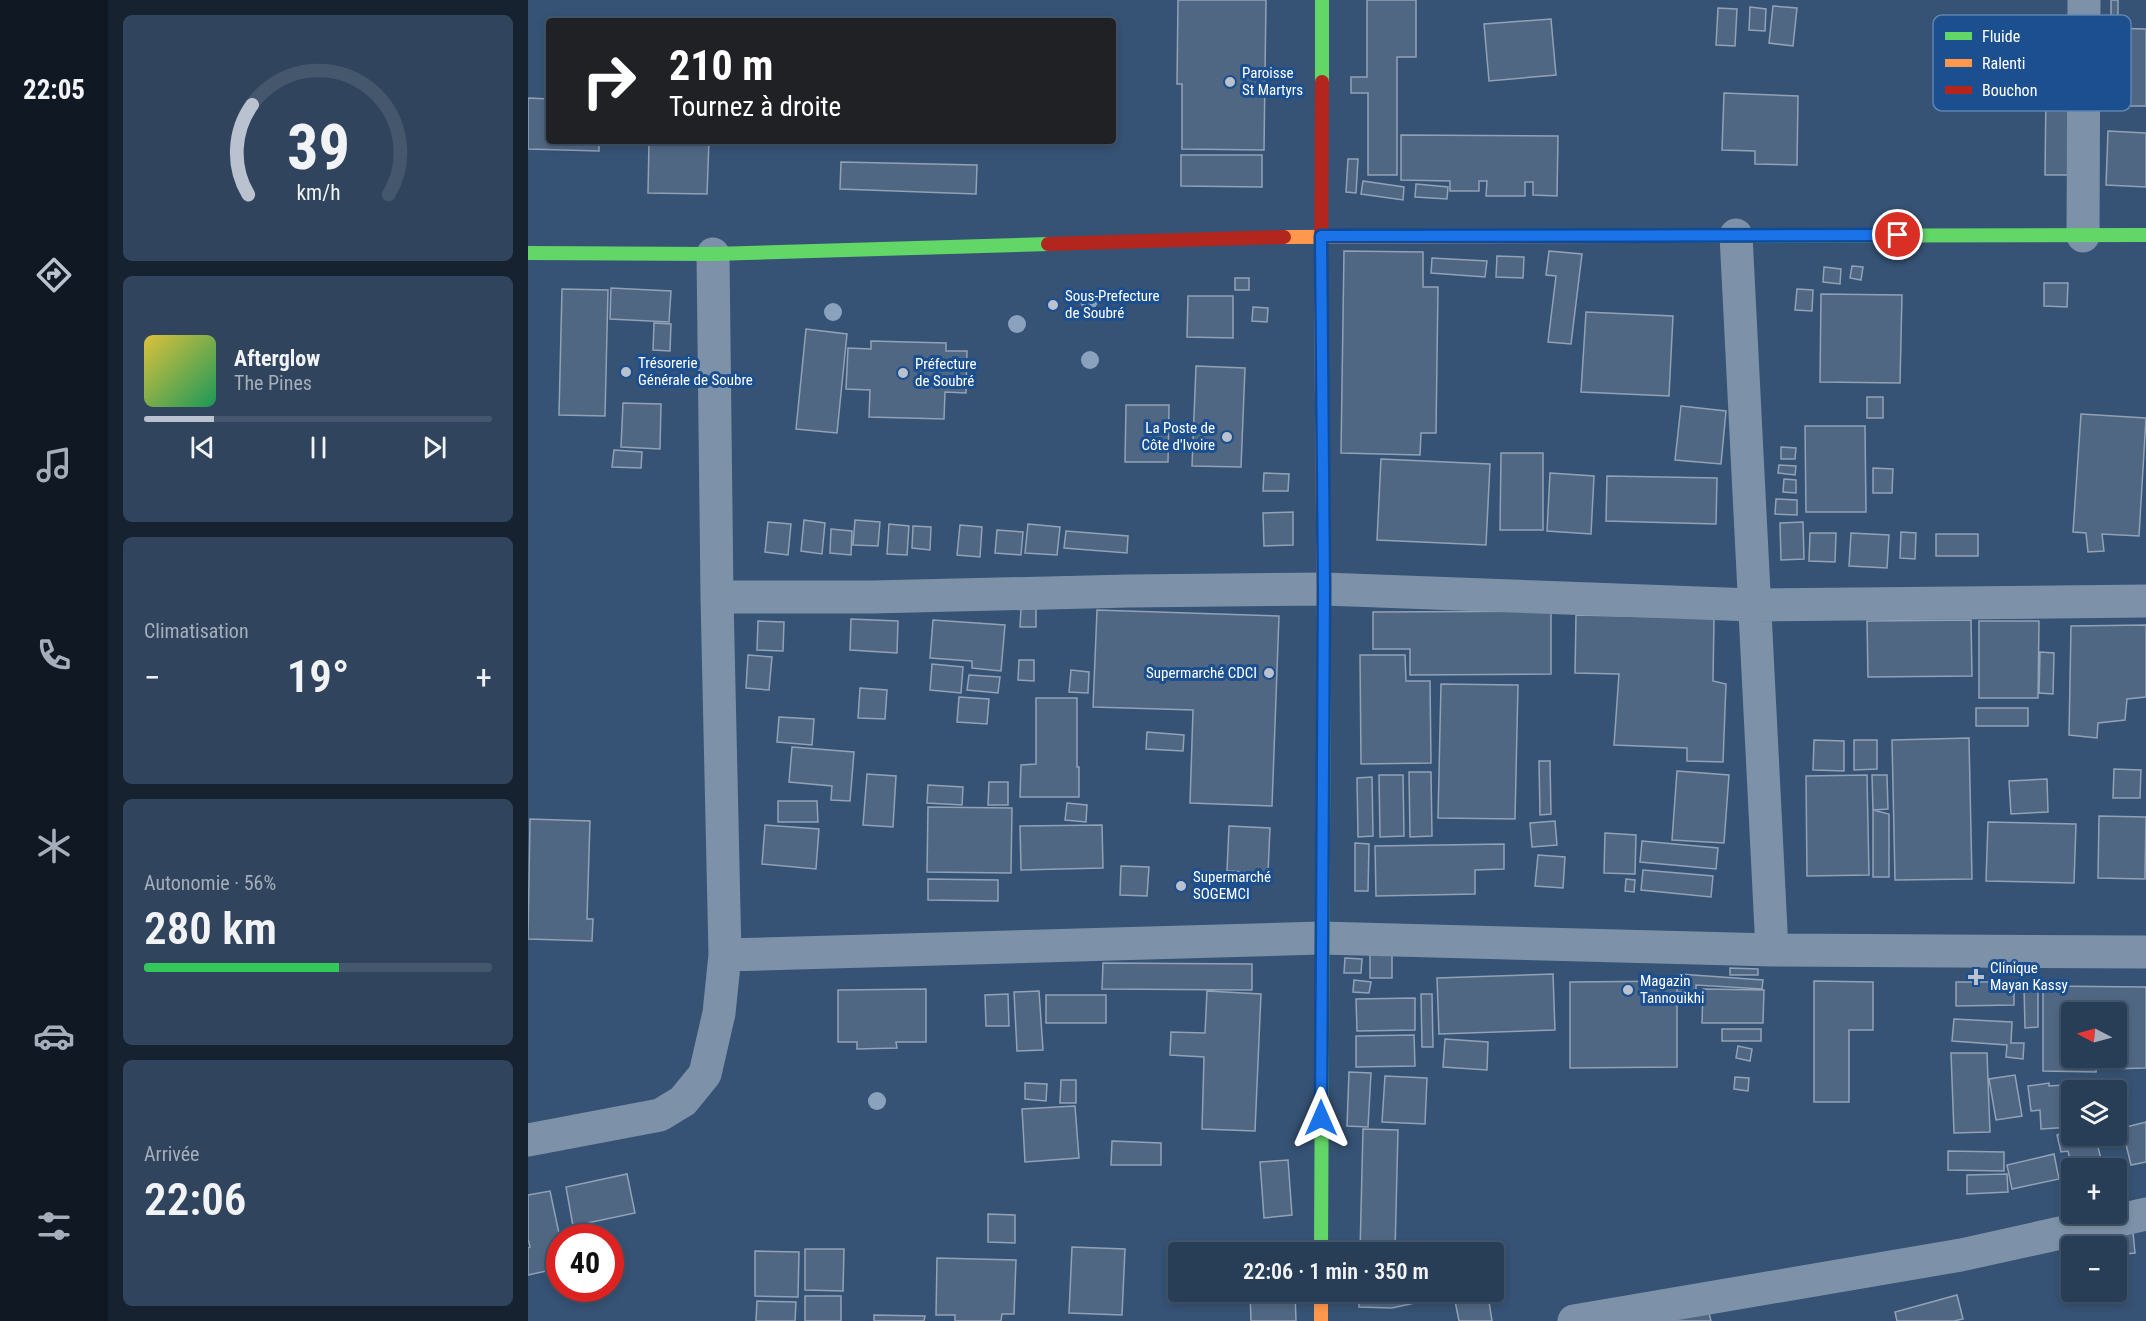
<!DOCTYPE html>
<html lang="fr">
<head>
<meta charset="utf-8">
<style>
	body { margin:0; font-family:"Roboto Condensed",sans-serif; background:#30455d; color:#f1f3f6; height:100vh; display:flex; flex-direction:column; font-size:22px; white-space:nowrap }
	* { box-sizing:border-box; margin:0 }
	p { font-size:20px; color:#a5aeba }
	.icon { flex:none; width:33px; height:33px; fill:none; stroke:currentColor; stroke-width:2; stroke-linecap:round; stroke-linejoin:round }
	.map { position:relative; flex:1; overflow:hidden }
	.details { display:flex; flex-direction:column; gap:15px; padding:15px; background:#162230; width:420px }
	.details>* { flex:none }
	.banner { position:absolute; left:18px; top:18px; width:570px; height:126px; border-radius:6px; box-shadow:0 3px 9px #0003,0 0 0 2px #44576d; background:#202124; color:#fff; overflow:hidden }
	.needle { width:39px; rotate:276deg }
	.controls { position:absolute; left:1533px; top:1002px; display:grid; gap:12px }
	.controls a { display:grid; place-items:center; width:66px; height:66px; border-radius:6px; background:#283e57; box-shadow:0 3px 9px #0003,0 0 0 2px #44576d; font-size:30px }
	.speed { position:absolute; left:18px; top:1224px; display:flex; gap:12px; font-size:30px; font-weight:700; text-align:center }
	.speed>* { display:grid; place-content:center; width:78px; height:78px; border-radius:50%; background:#283e57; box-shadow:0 3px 9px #0003,0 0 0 2px #44576d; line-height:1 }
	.speed .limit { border:9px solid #d22; background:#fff; color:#111 }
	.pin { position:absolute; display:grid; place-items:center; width:51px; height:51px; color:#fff; margin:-26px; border:3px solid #fff; border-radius:50%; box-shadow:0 2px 6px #0007 }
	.me { position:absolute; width:66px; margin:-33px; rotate:0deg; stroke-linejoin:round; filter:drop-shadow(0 0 4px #0008) }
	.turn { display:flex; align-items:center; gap:21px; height:126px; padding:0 24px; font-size:27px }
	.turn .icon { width:78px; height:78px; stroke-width:2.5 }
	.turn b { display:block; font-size:42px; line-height:51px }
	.big { font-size:45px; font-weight:600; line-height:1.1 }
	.details .card { flex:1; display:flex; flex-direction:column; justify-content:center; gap:9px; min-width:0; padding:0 21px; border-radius:9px; background:#30455d }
	.details .dial { align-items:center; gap:0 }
	.dial svg { height:156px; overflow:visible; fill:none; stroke:#44576d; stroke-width:7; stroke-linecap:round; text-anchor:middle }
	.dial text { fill:#f1f3f6; stroke:none }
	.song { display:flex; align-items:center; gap:18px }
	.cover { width:72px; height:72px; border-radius:9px; background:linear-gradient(135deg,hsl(50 70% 55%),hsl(150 70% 35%)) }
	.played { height:6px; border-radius:3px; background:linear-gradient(90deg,#b9c2ce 20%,#44576d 20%) }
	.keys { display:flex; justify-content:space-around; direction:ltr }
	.heat { display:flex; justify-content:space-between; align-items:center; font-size:33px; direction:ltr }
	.charge { height:9px; border-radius:4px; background:linear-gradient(90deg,#34c759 56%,#44576d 0) }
	.trip { position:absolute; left:640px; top:1242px; width:336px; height:60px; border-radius:6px; background:#283e57; box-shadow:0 3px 9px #0003,0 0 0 2px #44576d; font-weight:600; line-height:60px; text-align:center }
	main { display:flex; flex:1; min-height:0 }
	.tab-bar { display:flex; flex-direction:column; width:108px; justify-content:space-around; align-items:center; background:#101923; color:#a5aeba }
	.tab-bar .icon { width:42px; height:42px }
	.tab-bar .on { color:#b9c2ce }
	.tab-bar b { font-size:27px; color:#f1f3f6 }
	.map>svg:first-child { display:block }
	.building { fill:#506783; stroke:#92a2b6; stroke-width:1.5 }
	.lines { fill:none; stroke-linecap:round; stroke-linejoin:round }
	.street { stroke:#7d92a8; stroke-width:33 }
	.fast { stroke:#63d668; stroke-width:14 }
	.slow { stroke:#ff974d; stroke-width:14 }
	.jam { stroke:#b3261e; stroke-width:14 }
	.tree { fill:#8aa2be }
	.route-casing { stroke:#114b97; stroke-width:15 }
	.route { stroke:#1a73e8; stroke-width:10 }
	.poi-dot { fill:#b9c2ce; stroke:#1b4f8f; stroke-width:2 }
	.labels { text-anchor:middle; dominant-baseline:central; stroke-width:6; stroke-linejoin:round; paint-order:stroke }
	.poi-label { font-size:15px; fill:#fff; stroke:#1b4f8f; text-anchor:start }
	.key { fill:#1b4f8f; stroke:#5f84b1; stroke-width:1.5 }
	.key-label { font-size:16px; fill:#fff }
</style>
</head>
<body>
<main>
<nav class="tab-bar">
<b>22:05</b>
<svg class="icon on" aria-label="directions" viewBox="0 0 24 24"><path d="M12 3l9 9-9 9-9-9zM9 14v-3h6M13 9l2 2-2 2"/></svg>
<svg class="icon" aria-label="music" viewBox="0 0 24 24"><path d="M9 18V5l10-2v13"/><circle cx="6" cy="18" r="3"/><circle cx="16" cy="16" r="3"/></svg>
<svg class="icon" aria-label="phone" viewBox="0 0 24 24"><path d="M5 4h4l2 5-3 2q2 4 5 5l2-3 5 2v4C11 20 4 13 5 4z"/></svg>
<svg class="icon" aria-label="climate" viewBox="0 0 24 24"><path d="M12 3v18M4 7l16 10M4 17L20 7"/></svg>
<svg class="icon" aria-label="car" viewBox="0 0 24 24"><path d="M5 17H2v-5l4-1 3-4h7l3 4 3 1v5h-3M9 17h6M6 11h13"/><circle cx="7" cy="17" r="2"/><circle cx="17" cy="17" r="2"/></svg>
<svg class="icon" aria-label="filters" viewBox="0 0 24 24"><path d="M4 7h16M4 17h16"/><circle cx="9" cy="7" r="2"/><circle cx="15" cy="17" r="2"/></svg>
</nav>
<section class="details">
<div class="card dial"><svg viewBox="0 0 100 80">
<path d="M14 69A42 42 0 1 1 86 69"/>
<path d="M14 69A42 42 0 0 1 16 23" stroke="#b9c2ce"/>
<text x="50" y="56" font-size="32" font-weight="700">39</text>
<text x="50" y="72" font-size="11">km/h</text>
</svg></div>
<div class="card">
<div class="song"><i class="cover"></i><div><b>Afterglow</b><p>The Pines</p></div></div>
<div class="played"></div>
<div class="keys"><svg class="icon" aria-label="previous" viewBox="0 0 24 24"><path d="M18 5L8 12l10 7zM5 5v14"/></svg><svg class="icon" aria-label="pause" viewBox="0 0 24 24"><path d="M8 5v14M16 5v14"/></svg><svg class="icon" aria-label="next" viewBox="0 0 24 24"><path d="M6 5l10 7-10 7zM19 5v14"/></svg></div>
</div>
<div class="card"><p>Climatisation</p>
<div class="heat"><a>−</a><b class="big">19°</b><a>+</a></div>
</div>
<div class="card"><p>Autonomie · 56%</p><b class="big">280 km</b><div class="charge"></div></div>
<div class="card"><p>Arrivée</p><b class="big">22:06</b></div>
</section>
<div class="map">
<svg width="1618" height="1321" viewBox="0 0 1618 1321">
	<rect width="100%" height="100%" fill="#365274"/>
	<path class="building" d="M650,0h88l-2,150 -82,-1v-65h-5z
		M839,0h49v57h-19v118h-29v-82h-17v-16h16z
		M1583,0h7v20h-7z
		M1245,6l24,2 -4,38 -24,-3z
		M1222,7l16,2 -1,22 -16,-1z
		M1190,8l19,1 -2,37 -19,-1z
		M1023,19l5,56 -67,6 -5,-57z
		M1581,28l37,1v77h-39l1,-45h-9l1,-25h9z
		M585,54h3v53h-3z
		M1518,91h24l-1,84h-24z
		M1196,93l74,3 -1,69 -42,-1v-13l-33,-1z
		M0,98l21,1v42h50v10l-71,-2z
		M1580,131l38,2v54l-40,-2z
		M873,135l157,1 -1,60 -24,-1v-13h-8v14h-39l1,-15h-8v10h-29v-10l-49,-1z
		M121,141h60l-2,53 -59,-1z
		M653,155h81v32l-81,-1z
		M820,159h10l-2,34 -10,-1z
		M313,162l136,3 -1,29 -136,-5z
		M835,181l41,6 -1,13 -42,-6z
		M888,184l32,3 -1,12 -32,-2z
		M816,251l79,1v35h15l-2,146h-15l-1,22 -79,-2z
		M1021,251l33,3 -11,90 -23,-2 8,-66 -10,-1z
		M969,256l27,1 -1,21 -27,-1z
		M904,258l55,3 -2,16 -54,-4z
		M1324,266l11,1 -2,13 -11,-2z
		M1296,267l17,2 -1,15 -17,-2z
		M707,278h14v12h-14z
		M1516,283h24l-1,24 -23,-1z
		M83,288l60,3 -2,31 -59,-3z
		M34,289l46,1 -3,126 -46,-1z
		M1269,289l16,1 -1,21 -17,-1z
		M1293,294l81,1 -2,88 -80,-1z
		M660,296h45v42l-46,-1z
		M725,307l15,1 -1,14 -15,-1z
		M1058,312l87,4 -4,80 -88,-4z
		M126,323l17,1 -1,27 -17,-1z
		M278,329l41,5 -10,99 -41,-4z
		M343,341l75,2v8h21l-1,42 -21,-1 -1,27 -75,-2 1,-27 -24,-1 2,-41 23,1z
		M668,366l49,2 -4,99 -49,-1z
		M1339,397h16v21h-16z
		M95,403l38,1 -1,45 -39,-2z
		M598,405h43l-1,57h-43z
		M1153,406l45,5 -5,53 -46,-4z
		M1553,414l65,4 -7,118 -37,-2 2,17 -16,1 -2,-19 -13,-1z
		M1277,426h60l1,86h-60z
		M1253,447l15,1 -1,11h-14z
		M86,450l28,2 -1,16 -29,-1z
		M973,453h42v77h-43z
		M853,459l109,5 -4,81 -109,-5z
		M1251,465l17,1 -1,9 -17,-2z
		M1345,468l20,1 -1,24h-19z
		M736,473l25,1 -1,17h-25z
		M1022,473l44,3 -3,58 -44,-3z
		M1079,476l110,2 -1,46 -110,-3z
		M1256,479l12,1v13l-13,-1z
		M1248,499l21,1v15l-22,-1z
		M765,512v33l-29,1 -1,-33z
		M276,520l21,3 -3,31 -21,-3z
		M327,520l25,2 -2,24 -25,-1z
		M240,522l23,2 -3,31 -23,-3z
		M1275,522l1,37 -23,1 -1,-37z
		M361,524l20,2 -2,29 -20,-1z
		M500,524l32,3 -3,28 -32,-2z
		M432,525l22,2 -2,30 -23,-2z
		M385,526l18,1 -1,23 -18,-2z
		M303,529l21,2 -1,24 -21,-2z
		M469,530l26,2 -2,23 -26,-2z
		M538,531l62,5 -1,17 -63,-5z
		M1373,532l15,1 -1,26 -15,-1z
		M1282,533h26l-1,29 -26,-1z
		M1323,533l38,2 -2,33 -38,-2z
		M1408,534h42v22h-42z
		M493,608h15v19h-16z
		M569,610l182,6 -7,190 -82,-3 3,-93 -100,-3z
		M1023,611v63l-141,1v-26h-37v-37z
		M1048,615l138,3 -1,63 13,3 -3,78 -36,-1v-13l-73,-3 5,-71 -44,-1z
		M323,619l47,2 -1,32 -47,-3z
		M405,620l72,5 -4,46 -29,-3v-7l-42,-3z
		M1443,620l1,56 -104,1 -1,-56z
		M230,621l26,1 -1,29 -26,-1z
		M1451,621h60l-1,77h-59z
		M1618,625v72l-19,2 -2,21 -27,3 -1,15 -28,-3 2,-109z
		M1512,652l14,1 -1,41 -14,-1z
		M220,655l24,2 -3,33 -23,-2z
		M832,655h45l1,26h24l1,82 -70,1z
		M491,660h15v21l-16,-1z
		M404,664l31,3 -2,26 -31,-3z
		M543,670l18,2 -1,21 -19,-1z
		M441,675l31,2 -2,16 -31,-3z
		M913,684l77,1 -3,134 -77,-1z
		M332,688l27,2 -2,29 -27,-1z
		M431,697l30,2 -2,25 -30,-2z
		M508,698h41v69h2v30h-59l1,-32 15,-1z
		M1448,708h52v18h-52z
		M251,717l35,2 -2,26 -35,-3z
		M619,732l37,3 -1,16 -37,-2z
		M1441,738l3,141 -77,1 -3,-140z
		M1286,740l30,1v30l-31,-1z
		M1326,740h23v29l-23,1z
		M264,747l62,5 -4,49 -19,-1 1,-14 -43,-4z
		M1011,761h11l1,53 -11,1z
		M1586,769l27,1 -1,28h-27z
		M1149,771l52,4 -5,68 -52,-3z
		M881,772h22l1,64 -22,1z
		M339,774l29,2 -3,51 -30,-2z
		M851,775h24l1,61 -24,1z
		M1339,775l2,100 -62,1 -1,-100z
		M1344,775h15l1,34 -15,1z
		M844,777l1,59 -15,1 -1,-59z
		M1519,779l1,33 -37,2 -2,-33z
		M461,782h19v23h-20z
		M400,785l35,2 -1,18 -35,-2z
		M250,801h39l1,21h-40z
		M539,803l20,2 -1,17 -21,-2z
		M400,807l84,1 -1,65 -84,-1z
		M1345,810l16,4v63h-16z
		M1571,816l47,1 -1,62 -47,-1z
		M2,819l60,2 -3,98h6l-1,22 -64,-2z
		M1027,821l2,24 -25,2 -2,-24z
		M1460,822l88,2 -2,59 -88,-2z
		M237,825l54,4 -3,40 -54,-5z
		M574,825l1,43 -82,2 -1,-44z
		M701,826l41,2 -2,45 -41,-2z
		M1077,833l31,2 -1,39 -31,-1z
		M1114,841l76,7 -2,21 -76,-7z
		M827,843l14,1 -1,47h-13z
		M976,844v25l-29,1v24l-99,2 -1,-50z
		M1010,855l27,2 -2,31 -28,-2z
		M593,866l28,1 -2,29 -27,-1z
		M1115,870l70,6 -2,21 -70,-7z
		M400,879l70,1v21l-70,-1z
		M1098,879l9,1 -1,12 -9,-1z
		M864,953v25h-22v-24z
		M817,958l17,1 -1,14h-17z
		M575,963l149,1v26l-150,-1z
		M1202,968l28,1v6h-28z
		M1025,974l2,56 -116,4 -2,-56z
		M1151,974l84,6 -1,9 -66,-4v8l-19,-1z
		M826,980l17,2 -2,11 -16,-1z
		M1149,981v86l-107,1v-86z
		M1286,981l59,1v48h-24v72h-35z
		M1428,982h58v23l-58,1z
		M1515,986l103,1v81l-38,1v-11h8v-46h-44v46h28v5h-3l-1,9 -53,-1z
		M1496,987h14v40l-13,1z
		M398,989v53h-30l1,6 -40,1v-7h-19v-52z
		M1175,989l61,1 -1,33h-61z
		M511,991l4,59 -26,1 -3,-59z
		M679,991l54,3 -6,137 -53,-2 2,-72 -34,-2 1,-23 34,1z
		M480,994l1,32h-23l-1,-31z
		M893,994h11l1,53h-11z
		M518,995h60v28h-60z
		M887,998v32l-58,1 -1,-32z
		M1426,1019l58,3 -1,21h13l-1,16 -17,-2 1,-12 -55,-4z
		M1194,1029h39v12h-39z
		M886,1035l1,31 -59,1v-31z
		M917,1039l43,3 -1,28 -44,-3z
		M1210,1046l14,3 -2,12 -14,-3z
		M1423,1053h36l3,79 -36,1z
		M821,1072l22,1 -3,54 -21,-1z
		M1487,1075l7,41 -26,4 -7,-41z
		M857,1076l42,2 -2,46 -43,-2z
		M1207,1077l14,1 -1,13 -14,-2z
		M533,1080h15v23h-16z
		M497,1083l22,1 -1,17 -21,-2z
		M1521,1083v3l29,-2 1,6h-7v37l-31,2 -1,-19 -9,1 -3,-25z
		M547,1106l4,52 -54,4 -3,-53z
		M1618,1122v40l-15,3 -9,-37z
		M835,1129l35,1 -3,122h-35z
		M1544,1130v6h23l8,30 -4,2h-27l-4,-17 -7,1 -4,-17z
		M584,1141l49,2v22h-50z
		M1420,1151l56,1v19l-56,-1z
		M1526,1154l5,25 -47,10 -5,-24z
		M760,1160l4,55 -28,3 -4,-56z
		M99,1174l8,39 -62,13 -7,-39z
		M1479,1174l1,18 -41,2v-19z
		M22,1191l10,47v30l-32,7v-27l2,-1 -2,-8v-44z
		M460,1214l27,1v28l-27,-1z
		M1605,1232l2,21 -19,2v-9h-27l-1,-9z
		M544,1247l53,2 -3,66 -53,-2z
		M277,1249h39l-1,42 -38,-1z
		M227,1251l44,1 -1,45 -43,-1z
		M409,1258l79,2 -2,54h-12l-1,7h-46v-6h-19z
		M722,1292h45l1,29h-45z
		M831,1292h106l-73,16 -33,-1z
		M960,1295l4,26h-33l-4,-20z
		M1429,1295l6,24 -9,2h-57l-2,-9z
		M277,1296h36v25h-36z
		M229,1301l39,1 -1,19h-39z
		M1180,1309l3,12h-58z
		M346,1315l51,1 -1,5h-50z"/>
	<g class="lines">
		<path class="street" d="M1208,235l36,715
			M1555,236l1,-236
			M189,597h155l257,-6 195,-2 429,16 393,-4
			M197,955l596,-17 451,12 374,2
			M0,1140l132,-25 23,-14 22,-27 14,-61 6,-58 -8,-358 -4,-343
			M1046,1321l387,-66 185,-41"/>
		<path class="fast" d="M794,82v-82
			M1112,236l506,-1
			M0,253l185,1 335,-10
			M793,1252l3,-613"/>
		<path class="slow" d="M756,237l356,-1
			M793,287l3,352
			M793,1292v29"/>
		<path class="jam" d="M520,244l236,-7
			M793,287l1,-205"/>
	</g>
	<g class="tree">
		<circle cx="561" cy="301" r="9"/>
		<circle cx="305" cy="312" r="9"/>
		<circle cx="489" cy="324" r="9"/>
		<circle cx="562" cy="360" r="9"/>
		<circle cx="349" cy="1101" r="9"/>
	</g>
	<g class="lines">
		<g class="route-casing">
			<path id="route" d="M793,1118l3,-529 -3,-353 577,-1"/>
		</g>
		<use href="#route" class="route"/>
	</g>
	<g class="poi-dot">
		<circle cx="702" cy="82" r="6"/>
		<circle cx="525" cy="305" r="6"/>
		<circle cx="98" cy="372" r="6"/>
		<circle cx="375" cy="373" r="6"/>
		<circle cx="699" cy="437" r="6"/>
		<circle cx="741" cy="673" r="6"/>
		<circle cx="653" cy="886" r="6"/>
		<path d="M1445 968h6v6h6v6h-6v6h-6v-6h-6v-6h6z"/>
		<circle cx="1100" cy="990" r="6"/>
	</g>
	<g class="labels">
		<g class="poi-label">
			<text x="714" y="73">Paroisse<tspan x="714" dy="17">St Martyrs</tspan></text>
			<text x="537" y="296">Sous-Prefecture<tspan x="537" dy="17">de Soubré</tspan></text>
			<text x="110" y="363">Trésorerie<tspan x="110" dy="17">Générale de Soubre</tspan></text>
			<text x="387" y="364">Préfecture<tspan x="387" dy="17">de Soubré</tspan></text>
			<text x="687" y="428" text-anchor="end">La Poste de<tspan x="687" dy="17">Côte d'Ivoire</tspan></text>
			<text x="729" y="673" text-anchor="end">Supermarché CDCI</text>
			<text x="665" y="877">Supermarché<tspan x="665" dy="17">SOGEMCI</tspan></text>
			<text x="1462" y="968">Clinique<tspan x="1462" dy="17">Mayan Kassy</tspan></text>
			<text x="1112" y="981">Magazin<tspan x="1112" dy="17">Tannouikhi</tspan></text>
		</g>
	</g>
	<rect x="1405" y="15" width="198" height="96" rx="9" class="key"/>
	<rect x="1417" y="32" width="27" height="8" fill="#63d668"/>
	<rect x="1417" y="59" width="27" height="8" fill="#ff974d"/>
	<rect x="1417" y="86" width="27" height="8" fill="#b3261e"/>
	<g class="key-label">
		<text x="1454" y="42">Fluide</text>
		<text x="1454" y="69">Ralenti</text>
		<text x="1454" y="96">Bouchon</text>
	</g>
</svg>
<div class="controls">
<a><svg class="needle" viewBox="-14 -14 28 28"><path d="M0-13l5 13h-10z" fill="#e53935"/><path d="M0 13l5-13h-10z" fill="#a5aeba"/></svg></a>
<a><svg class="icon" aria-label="layers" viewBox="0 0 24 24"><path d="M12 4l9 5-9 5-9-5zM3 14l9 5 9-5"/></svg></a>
<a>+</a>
<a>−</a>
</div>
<div class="speed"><div class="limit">40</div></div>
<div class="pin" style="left:1370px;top:235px;background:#d93025"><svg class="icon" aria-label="arrive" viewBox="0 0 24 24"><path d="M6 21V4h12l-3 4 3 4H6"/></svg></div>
<svg class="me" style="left:793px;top:1118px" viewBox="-20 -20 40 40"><path d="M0-17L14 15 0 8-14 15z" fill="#1a73e8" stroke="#fff" stroke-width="4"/></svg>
<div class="trip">22:06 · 1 min · 350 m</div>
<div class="banner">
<div class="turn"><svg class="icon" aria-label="right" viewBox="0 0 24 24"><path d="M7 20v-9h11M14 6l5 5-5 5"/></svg><div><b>210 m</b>Tournez à droite</div></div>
</div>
</div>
</main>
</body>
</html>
